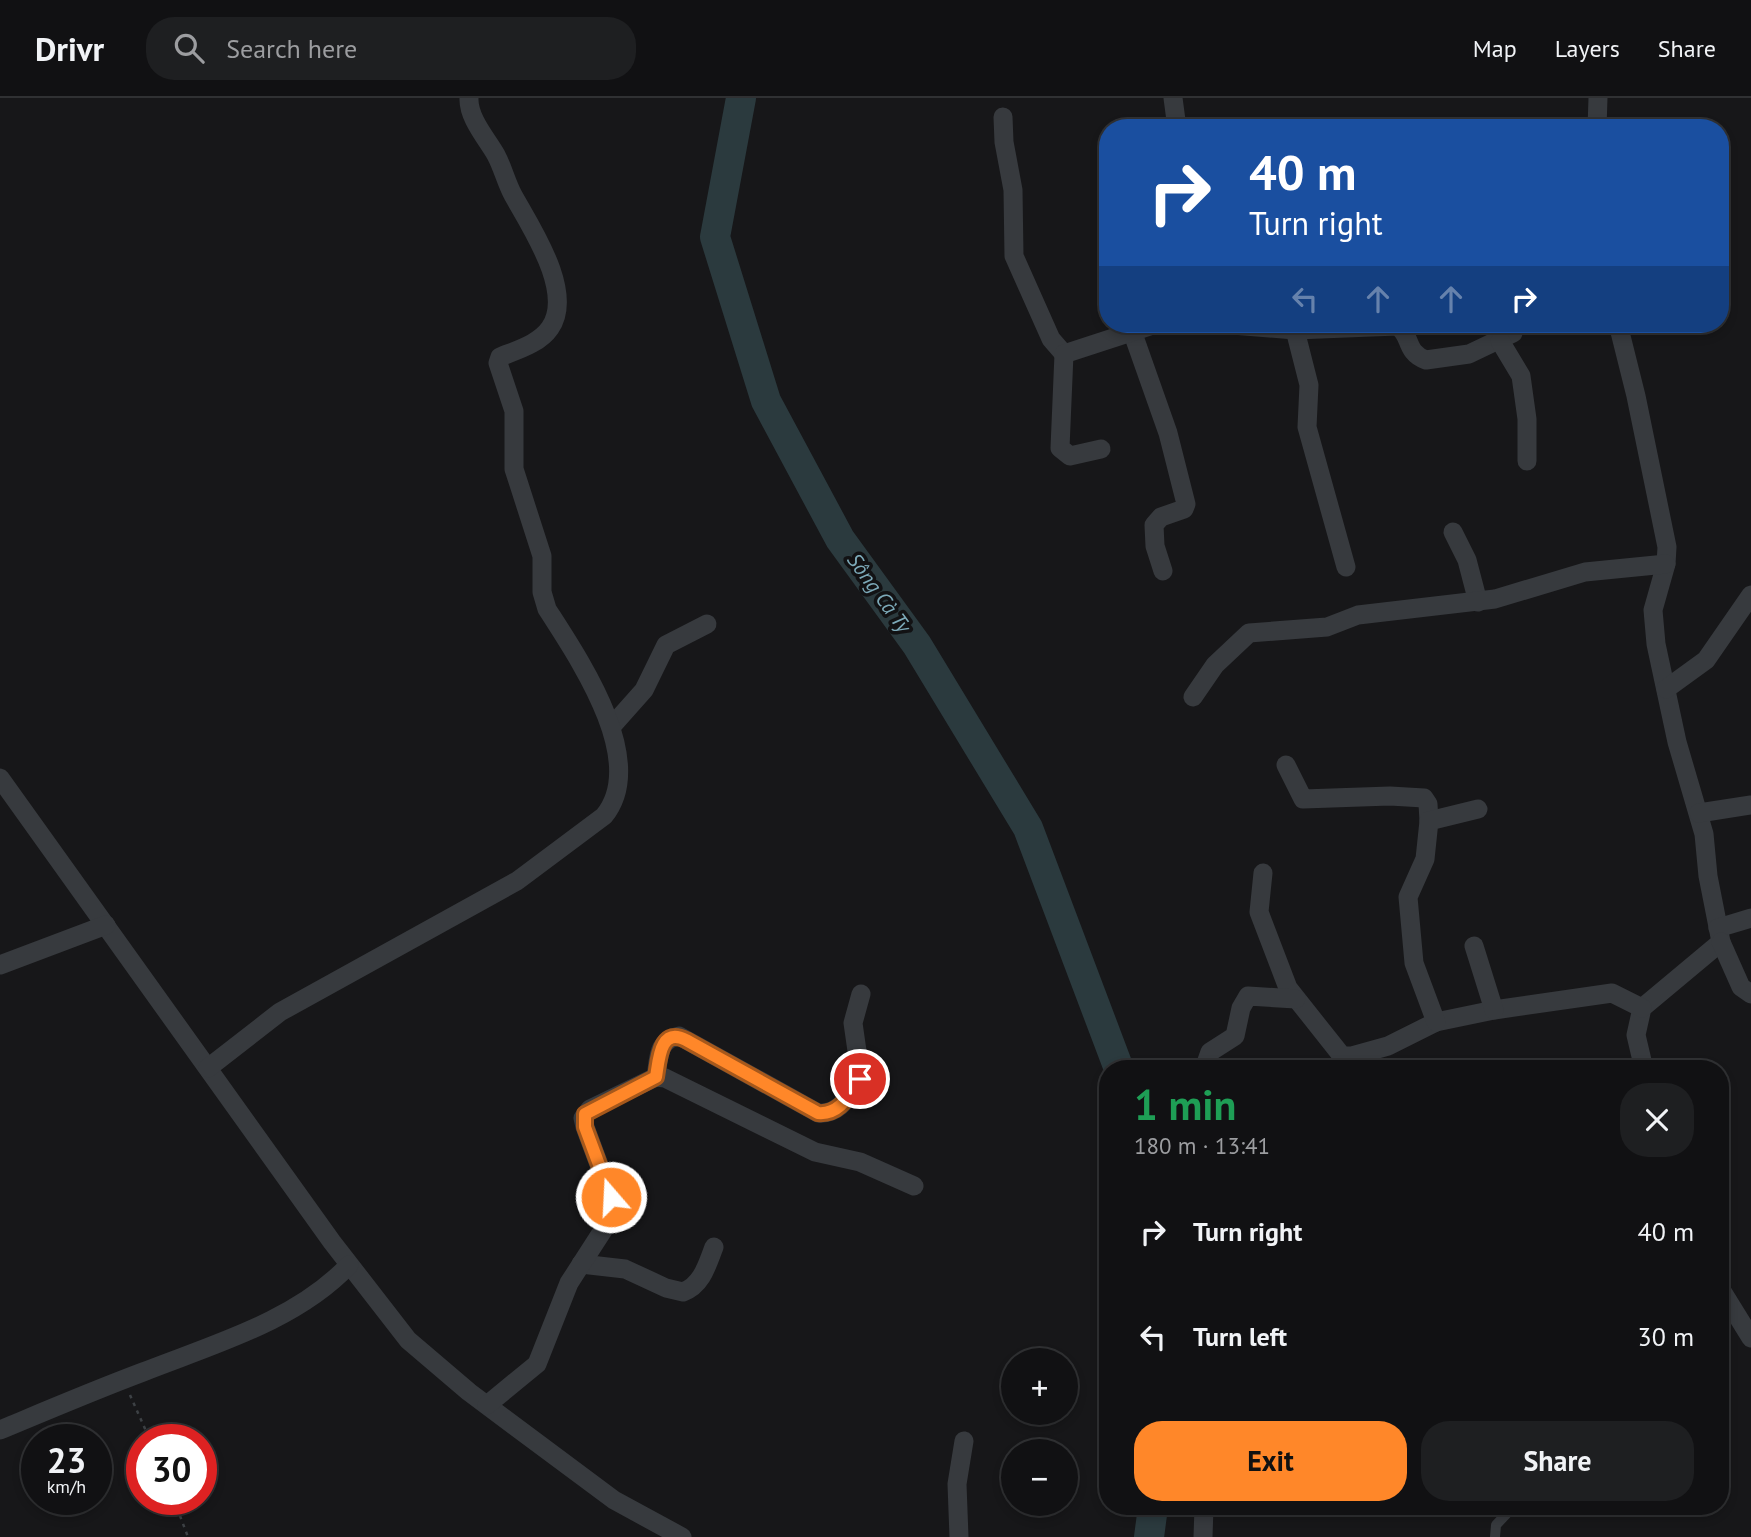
<!DOCTYPE html>
<meta charset="utf-8">
<style>
:root{--surface:#111113;--page:#1e1f21;--text:#f1f3f6;--muted:#9c9da0;--line:#303133;--accent:#ff8729}
body{margin:0;font-family:"PT Sans",sans-serif;background:var(--page);color:var(--text);height:100vh;display:flex;flex-direction:column;font-size:26px;white-space:nowrap}
*{box-sizing:border-box;margin:0}
p{font-size:23px;color:var(--muted)}
.icon{flex:none;width:38px;height:38px;fill:none;stroke:currentColor;stroke-width:2;stroke-linecap:round;stroke-linejoin:round}
.map{position:relative;flex:1;overflow:hidden}
.drawer{position:absolute;left:1099px;top:962px;width:630px;height:455px;display:flex;flex-direction:column;background:var(--surface);border-radius:28px;box-shadow:0 4px 10px #0003,0 0 0 2px var(--line)}
.drawer>*{flex:none}
.banner{position:absolute;left:1099px;top:21px;width:630px;height:214px;border-radius:28px;box-shadow:0 4px 10px #0003,0 0 0 2px var(--line);background:#1a4fa0;color:#fff;overflow:hidden}
.buttons{position:absolute;left:1001px;top:1250px;display:grid;gap:14px}
.buttons a{display:grid;place-items:center;width:77px;height:77px;border-radius:50%;background:var(--surface);box-shadow:0 4px 10px #0003,0 0 0 2px var(--line);font-size:35px}
.speed{position:absolute;left:21px;top:1326px;display:flex;gap:14px;font-size:35px;font-weight:700;text-align:center}
.speed>*{display:grid;place-content:center;width:91px;height:91px;border-radius:50%;background:var(--surface);box-shadow:0 4px 10px #0003,0 0 0 2px var(--line);line-height:1}
.speed small{font-size:18px;font-weight:400}
.speed .limit{border:10px solid #d22;background:#fff;color:#111}
.pin{position:absolute;display:grid;place-items:center;width:60px;height:60px;color:#fff;margin:-30px;border:4px solid #fff;border-radius:50%;box-shadow:0 2px 7px #0007}
.me{position:absolute;width:77px;margin:-38px;rotate:341deg;stroke-linejoin:round;filter:drop-shadow(0 0 5px #0008)}
.turn{display:flex;align-items:center;gap:24px;height:147px;padding:0 35px;font-size:32px}
.turn .icon{width:91px;height:91px;stroke-width:2.5}
.turn b{display:block;font-size:49px;line-height:60px}
.lanes{display:flex;align-items:center;height:66px;padding:0 35px;background:#0003;justify-content:center;gap:35px;direction:ltr}
.lanes .off{opacity:.35}
.round{display:grid;place-items:center;flex:none;width:74px;height:74px;border-radius:28px;background:var(--page)}
.head{display:flex;align-items:center;justify-content:space-between;height:119px;padding:0 35px}
h1{font-size:42px;font-weight:800;line-height:52px;color:#1e9e55}
.primary-button{display:flex;gap:14px;margin-top:auto;padding:14px 35px}
.primary-button a{flex:1;height:80px;border-radius:28px;background:var(--accent);color:#111;font-size:28px;font-weight:800;line-height:80px;text-align:center}
.primary-button a+a{background:var(--page);color:var(--text)}
ul{padding:0;list-style:none}
li{display:flex;align-items:center;gap:21px;height:105px;padding:0 35px}
li div{flex:1}
li b{display:block;font-size:26px}
li em{font-style:normal}
header{display:flex;align-items:center;gap:42px;box-sizing:border-box;height:98px;padding:0 35px;background:var(--surface);border-bottom:2px solid var(--line)}
header strong{font-size:33px}
nav{display:flex;gap:38px;margin-inline-start:auto;font-size:24px}
.search{width:490px;height:63px;background:var(--page);display:flex;align-items:center;gap:18px;box-sizing:border-box;padding:0 24px;border-radius:28px;color:var(--muted);font-size:26px}
.map>svg:first-child{display:block}
</style>
<header>
<strong>Drivr</strong>
<div class="search"><svg class="icon" aria-label="search" viewBox="0 0 24 24"><circle cx="10" cy="10" r="6"/><path d="M15 15l6 6"/></svg>Search here</div>
<nav><a>Map</a><a>Layers</a><a>Share</a></nav>
</header>
<div class="map">
<svg width="1751" height="1439" viewBox="0 0 1751 1439">
<rect width="100%" height="100%" fill="#171719"/>
<g fill="none" stroke-linecap="round" stroke-linejoin="round">
<g stroke="#2b3a3e" stroke-width="30">
<path d="M741 0 715 139 766 303 840 441 917 547 1028 730 1119 971"/>
<path d="M1149 1439 1153 1409"/>
</g>
<g stroke="#3d4145" stroke-width="2.5" stroke-dasharray="3.5 5" stroke-linecap="butt">
<path d="M1395 964 1397 971"/>
<path d="M130 1297 150 1342"/>
<path d="M174 1402 188 1439"/>
</g>
<path stroke="#373a3e" stroke-width="10" d="M1495 1439 1496 1427 1513 1409"/>
<g stroke="#373a3e" stroke-width="19">
<path d="M1173 0 1177 30"/>
<path d="M1003 19 1004 44 1013 92 1014 158 1051 241 1064 256"/>
<path d="M1597 30 1598 0"/>
<path d="M1220 226 1295 232 1397 228C1412 236 1404 254 1426 262L1469 256 1513 235 1515 226"/>
<path d="M1618 226 1636 298 1667 449 1666 466 1653 512 1656 546 1677 644 1704 736 1708 778 1721 844 1642 910 1636 937 1644 971"/>
<path d="M1295 232 1309 287 1307 329 1346 469"/>
<path d="M1132 233 1168 335 1186 406 1184 411 1161 419 1154 427 1155 448 1163 473"/>
<path d="M1500 243 1521 278 1527 321V363"/>
<path d="M1101 351 1070 358 1060 350 1064 256 1156 226"/>
<path d="M1453 434 1467 462 1478 504"/>
<path d="M1666 591 1706 562 1751 497"/>
<path d="M1193 599 1215 567 1249 535 1327 529 1358 517 1495 501 1585 474 1666 466"/>
<path d="M612 628 644 592 666 547 707 526"/>
<path d="M1286 667 1303 701 1390 698 1424 700 1428 706 1429 723"/>
<path d="M0 680 332 1144 408 1242 469 1294 614 1402 682 1439"/>
<path d="M1699 715 1751 707"/>
<path d="M1263 775 1259 814 1288 890 1342 958H1352L1388 948 1436 924 1494 912 1612 895 1642 910"/>
<path d="M1718 830 1751 820"/>
<path d="M1721 844 1741 889 1751 896"/>
<path d="M1474 848 1494 912"/>
<path d="M0 867 106 827"/>
<path d="M1436 924 1414 865 1408 799 1425 761 1429 723 1478 711"/>
<path d="M208 970 280 914 517 783 604 718C649 663 579 561 547 511L542 494V458L514 371V313L498 265 500 259C517 252 539 246 550 230 575 194 530 128 513 97 506 84 503 70 496 57 487 41 468 20 469 0"/>
<path d="M1204 971 1210 954 1235 938 1241 910 1248 898 1296 901"/>
<path d="M656 979C659 960 657 942 679 938L818 1015C840 1017 849 997 861 981L853 925 861 896"/>
<path d="M581 1166 625 1171 666 1190 683 1194C702 1187 707 1167 714 1149"/>
<path d="M1720 1190 1751 1240"/>
<path d="M487 1307 537 1266 569 1185 607 1126 611 1099 585 1029 583 1020 590 1011 656 979 665 980 815 1054 860 1064 914 1088"/>
<path d="M0 1332C48 1312 95 1292 143 1274 214 1246 296 1223 349 1167"/>
<path d="M959 1439 957 1386 964 1343"/>
<path d="M1203 1439 1204 1409"/>
</g>
</g>
<g fill="none" stroke-linecap="round" stroke-linejoin="round">
<defs>
<path id="route" d="M611 1099 585 1029V1016L656 979C659 961 660 929 686 942L818 1015C840 1017 849 997 860 981"/>
</defs>
<use href="#route" stroke="#a6581b" stroke-width="18"/>
<use href="#route" stroke="#ff8729" stroke-width="12"/>
</g>
<g text-anchor="middle" stroke-width="7" stroke-linejoin="round" paint-order="stroke">
<g font-size="21" font-style="italic" fill="#7ca9b8" stroke="#121214">
<text transform="translate(879 495) rotate(54)" y="7">Sông Cà Ty</text>
</g>
</g>
</svg>
<div class="buttons">
<a>+</a>
<a>−</a>
</div>
<div class="speed"><div>23<small>km/h</small></div><div class="limit">30</div></div>
<div class="pin" style="left:860px;top:981px;background:#d93025"><svg class="icon" aria-label="arrive" viewBox="0 0 24 24"><path d="M6 21V4h12l-3 4 3 4H6"/></svg></div>
<svg class="me" style="left:611px;top:1099px" viewBox="-20 -20 40 40"><circle r="17" fill="#ff8729" stroke="#fff" stroke-width="3"/><path d="M0-11L8 9 0 5-8 9z" fill="#fff"/></svg>
<div class="banner">
<div class="turn"><svg class="icon" aria-label="right" viewBox="0 0 24 24"><path d="M7 20v-9h11M14 6l5 5-5 5"/></svg><div><b>40 m</b>Turn right</div></div>
<div class="lanes"><svg class="icon off" aria-label="left" viewBox="0 0 24 24"><path d="M17 20v-9H6M10 6l-5 5 5 5"/></svg><svg class="icon off" aria-label="ahead" viewBox="0 0 24 24"><path d="M12 20V5M6 11l6-6 6 6"/></svg><svg class="icon off" aria-label="ahead" viewBox="0 0 24 24"><path d="M12 20V5M6 11l6-6 6 6"/></svg><svg class="icon" aria-label="right" viewBox="0 0 24 24"><path d="M7 20v-9h11M14 6l5 5-5 5"/></svg></div>
</div>
<section class="drawer">
<div class="head"><div><h1>1 min</h1><p>180 m · 13:41</p></div><a class="round"><svg class="icon" aria-label="close" viewBox="0 0 24 24"><path d="M6 6l12 12M18 6L6 18"/></svg></a></div>
<ul>
<li><svg class="icon" aria-label="right" viewBox="0 0 24 24"><path d="M7 20v-9h11M14 6l5 5-5 5"/></svg><div><b>Turn right</b></div><em>40 m</em></li>
<li><svg class="icon" aria-label="left" viewBox="0 0 24 24"><path d="M17 20v-9H6M10 6l-5 5 5 5"/></svg><div><b>Turn left</b></div><em>30 m</em></li>
</ul>
<div class="primary-button"><a>Exit</a><a>Share</a></div>
</section>
</div>
